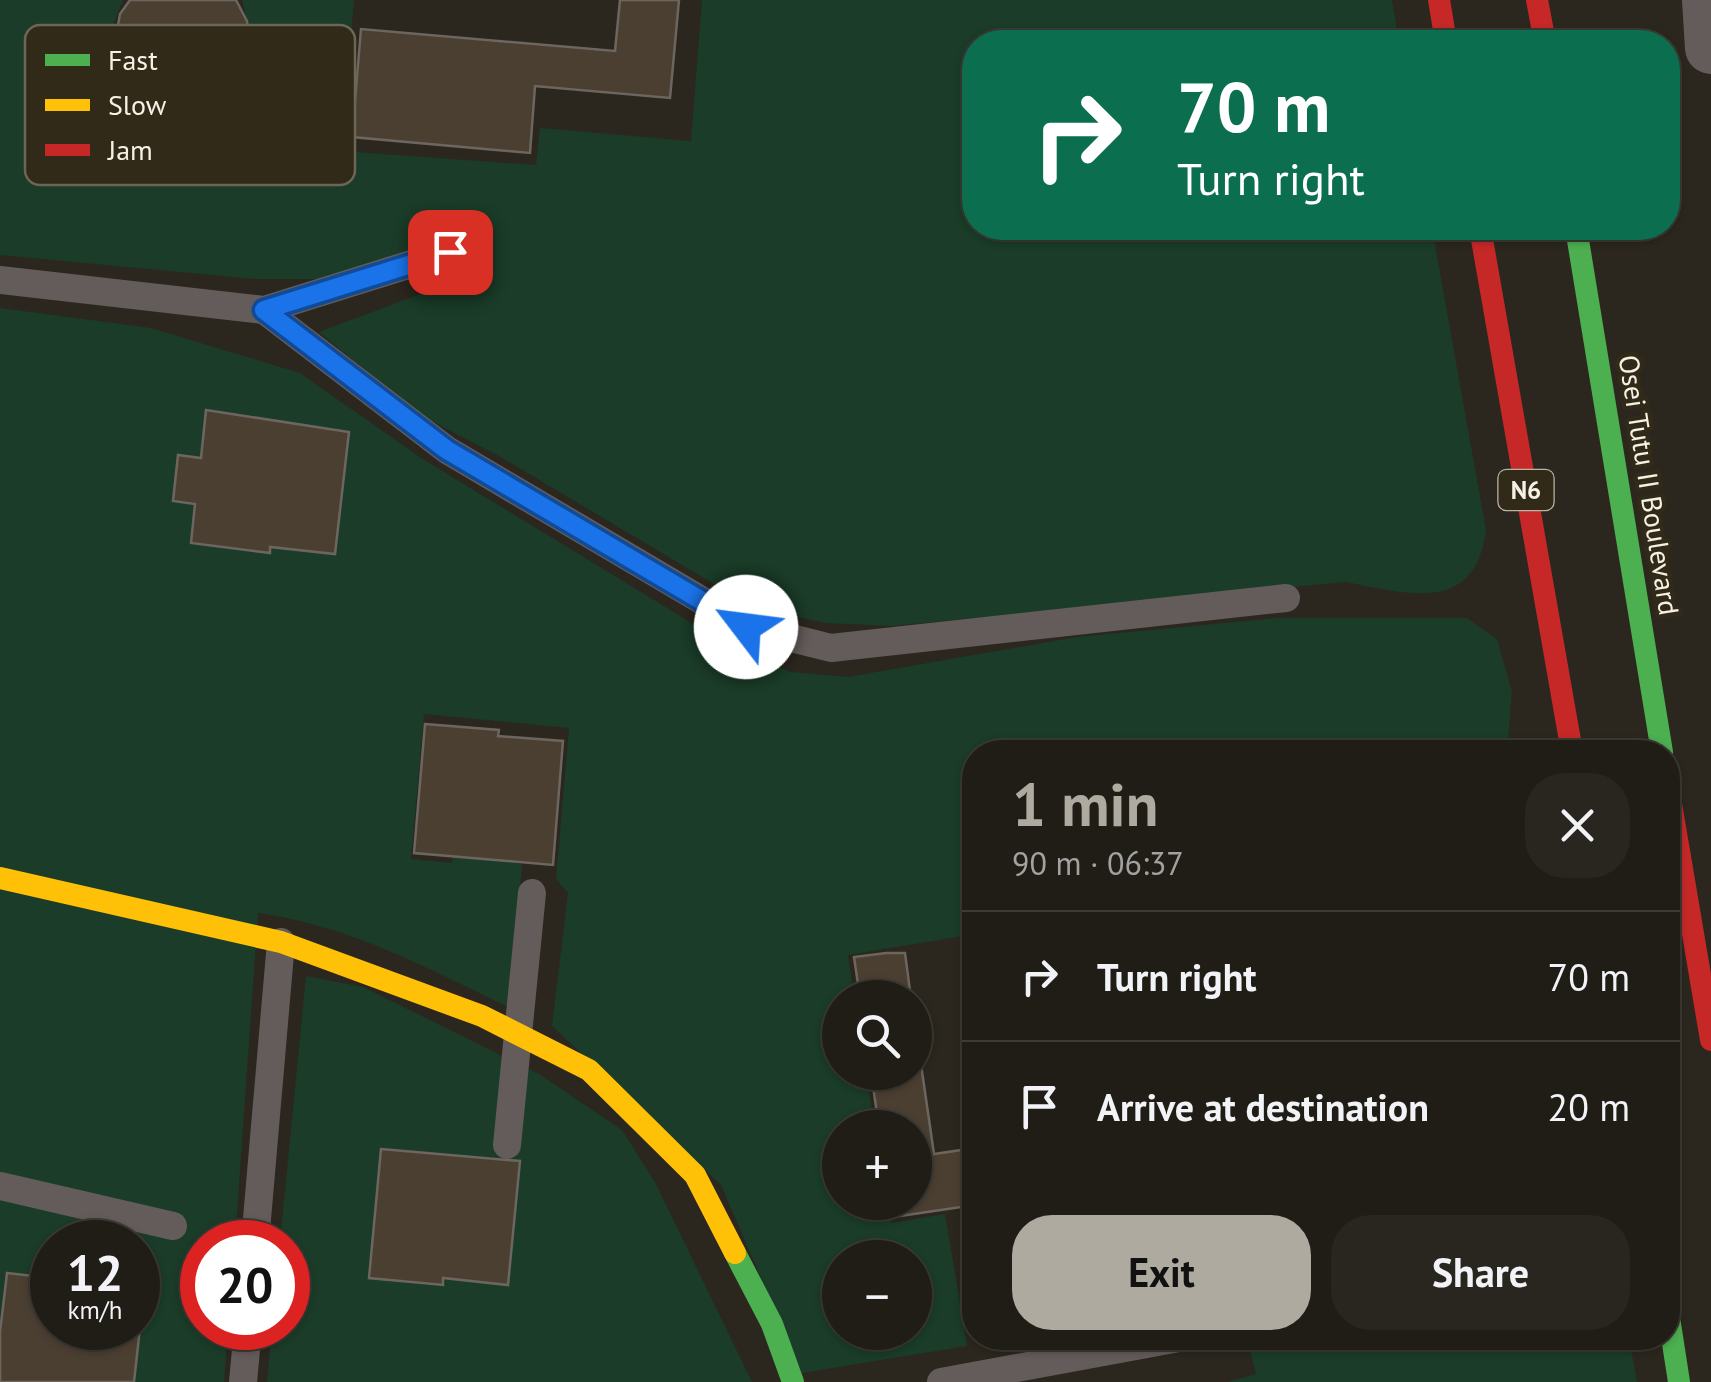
<!DOCTYPE html>
<meta charset="utf-8">
<style>
:root{--surface:#201d16;--page:#28261f;--text:#f1f3f6;--muted:#a2a2a1;--line:#3d3b35;--accent:#afaaa0}
body{margin:0;font-family:"PT Sans",sans-serif;background:var(--page);color:var(--text);height:100vh;display:flex;flex-direction:column;font-size:38px;white-space:nowrap}
*{box-sizing:border-box;margin:0}
p{font-size:32px;color:var(--muted)}
.icon{flex:none;width:55px;height:55px;fill:none;stroke:currentColor;stroke-width:2;stroke-linecap:round;stroke-linejoin:round}
.map{position:relative;flex:1;overflow:hidden}
.panel{position:absolute;left:962px;top:740px;width:718px;height:610px;display:flex;flex-direction:column;background:var(--surface);border-radius:40px;box-shadow:0 2px 8px #0004,0 0 0 2px var(--line)}
.panel>*{flex:none}
.hud{position:absolute;left:962px;top:30px;width:718px;height:210px;border-radius:40px;box-shadow:0 2px 8px #0004,0 0 0 2px var(--line);background:#0b6e4f;color:#fff;overflow:hidden}
.fabs{position:absolute;left:822px;top:980px;display:grid;gap:20px}
.fabs a{display:grid;place-items:center;width:110px;height:110px;border-radius:50%;background:var(--surface);box-shadow:0 2px 8px #0004,0 0 0 2px var(--line);font-size:50px}
.speed{position:absolute;left:30px;top:1220px;display:flex;gap:20px;font-size:50px;font-weight:700;text-align:center}
.speed>*{display:grid;place-content:center;width:130px;height:130px;border-radius:50%;background:var(--surface);box-shadow:0 2px 8px #0004,0 0 0 2px var(--line);line-height:1}
.speed small{font-size:25px;font-weight:400}
.speed .limit{border:15px solid #d22;background:#fff;color:#111}
.pin{position:absolute;display:grid;place-items:center;width:85px;height:85px;color:#fff;margin:-42px;border-radius:20px;box-shadow:0 5px 15px #0006}
.me{position:absolute;width:110px;margin:-55px;rotate:300deg;stroke-linejoin:round;filter:drop-shadow(0 0 8px #0008)}
.turn{display:flex;align-items:center;gap:35px;height:210px;padding:0 50px;font-size:45px}
.turn .icon{width:130px;height:130px;stroke-width:2.5}
.turn b{display:block;font-size:70px;line-height:85px}
.round{display:grid;place-items:center;flex:none;width:105px;height:105px;border-radius:40px;background:var(--page)}
.overview{display:flex;align-items:center;justify-content:space-between;height:170px;padding:0 50px}
h1{font-size:60px;font-weight:600;line-height:75px;color:var(--accent)}
.primary-button{display:flex;gap:20px;margin-top:auto;padding:20px 50px}
.primary-button a{flex:1;height:115px;border-radius:40px;background:var(--accent);color:#111;font-size:40px;font-weight:600;line-height:115px;text-align:center}
.primary-button a+a{background:var(--page);color:var(--text)}
ul{padding:0;list-style:none}
li{display:flex;align-items:center;gap:30px;height:130px;padding:0 50px;border-top:2px solid var(--line)}
li div{flex:1}
li b{display:block;font-size:38px}
li em{font-style:normal}
.map>svg:first-child{display:block}
</style>
<div class="map">
<svg width="1711" height="1382" viewBox="0 0 1711 1382">
<rect width="100%" height="100%" fill="#2b271e"/>
<g fill="#1a3c28" fill-rule="evenodd">
<path d="M0 0H123L109 35 113 61 69 94 106 144 235 152 276 109 244 72 253 44 242 0H354L341 151 536 165 540 128 691 141 702 0H1392L1399 42H975V228H1432L1486 530C1475 616 1407 593 1345 582L892 626 826 623 770 611 714 584 499 456 418 414 319 332 450 283 489 242 490 228 330 279H255L0 255Z"/>
<path d="M0 308 151 328 300 373 421 458 728 645 791 672 848 677 1077 637 1278 618H1467L1497 639 1512 692 1507 752H975V934L848 955 854 997 840 998V1072L866 1073 875 1127 840 1128V1202L887 1203 891 1223 945 1214 967 1346 802 1373 721 1185 552 1026 568 893 556 879 569 728 424 714 411 859 452 863 454 847 515 852V863L522 864 510 1008C430 969 348 925 258 913L235 1242H202V1328H228L224 1382H0ZM52 1242H138V1328H52ZM840 1258H915V1332H840Z"/>
<path d="M306 976 363 987 539 1074 622 1130 655 1182 752 1382H267L272 1328H288V1242H280Z"/>
<path d="M1247 1338H1629L1637 1382H1227L1256 1374Z"/>
</g>
<g fill="#4b3f32" stroke="#6c665f" stroke-width="2.5">
<path d="M130 0H236L247 21 249 44 243 76 268 104 236 138 110 128 81 92 119 65 116 36 120 14Z"/>
<path d="M620 0H679L670 98 535 86 530 153 352 137 361 29 615 51Z"/>
<path d="M206 410 349 432 335 554 270 547V553L191 543 195 504 173 501 178 455 201 458Z"/>
<path d="M425 724 499 730 498 736 563 741 553 865 414 853Z"/>
<path d="M886 953H905L911 998H860L854 957Z"/>
<path d="M915 1023 934 1154 975 1148V1205L893 1217 890 1202H915V1128H879L871 1072H915Z"/>
<path d="M381 1149 520 1161 508 1285 443 1278V1285L369 1278Z"/>
<path d="M7 1273 52 1278V1328H140L134 1382H0V1332Z"/>
</g>
<g fill="none" stroke-linecap="round" stroke-linejoin="round">
<g stroke="#645c5b" stroke-width="28">
<path d="M0 280 264 310 450 252"/>
<path d="M264 310 447 450 747 627 831 648 1286 598"/>
<path d="M507 1145 532 893"/>
<path d="M0 1186 173 1226"/>
<path d="M255 1242 281 942"/>
<path d="M243 1382 248 1328"/>
<path d="M941 1382 1179 1338"/>
</g>
<path stroke="#645c5b" stroke-width="52" d="M1708 0 1711 48"/>
<g stroke="#4caf50" stroke-width="22">
<path d="M1576 228 1662 752"/>
<path d="M735 1253 772 1324 793 1382"/>
<path d="M1668 1311 1679 1382"/>
</g>
<path stroke="#ffc107" stroke-width="22" d="M0 878 281 942 482 1016 589 1070 695 1175 735 1253"/>
<g stroke="#c62828" stroke-width="22">
<path d="M1439 0 1446 42"/>
<path d="M1537 0 1545 42"/>
<path d="M1480 228 1572 752"/>
<path d="M1668 786 1711 1040"/>
</g>
</g>
<g fill="none" stroke-linecap="round" stroke-linejoin="round">
<defs>
<path id="route" d="M450 252 264 310 447 450 746 627"/>
</defs>
<use href="#route" stroke="#114b97" stroke-width="25"/>
<use href="#route" stroke="#1a73e8" stroke-width="18"/>
</g>
<g text-anchor="middle" stroke-width="9" stroke-linejoin="round" paint-order="stroke">
<rect fill="#312a18" stroke="#bbb5a8" stroke-width="2.5" x="1498.5" y="470" width="55" height="40" rx="8"/>
<g font-size="25" font-weight="bold" fill="#f6f1e6">
<text x="1526" y="499">N6</text>
</g>
<g font-size="28" fill="#f6f1e6" stroke="#312a18">
<text transform="translate(1649 485) rotate(81)" y="10">Osei Tutu II Boulevard</text>
</g>
</g>
<rect x="25" y="25" width="330" height="160" rx="15" fill="#312a18" stroke="#6c6656" stroke-width="2.5"/>
<rect x="45" y="54" width="45" height="12" fill="#4caf50"/>
<rect x="45" y="99" width="45" height="12" fill="#ffc107"/>
<rect x="45" y="144" width="45" height="12" fill="#c62828"/>
<g font-size="28" fill="#f6f1e6">
<text x="108" y="70">Fast</text>
<text x="108" y="115">Slow</text>
<text x="108" y="160">Jam</text>
</g>
</svg>
<div class="fabs">
<a><svg class="icon" aria-label="search" viewBox="0 0 24 24"><circle cx="10" cy="10" r="6"/><path d="M15 15l6 6"/></svg></a>
<a>+</a>
<a>−</a>
</div>
<div class="speed"><div>12<small>km/h</small></div><div class="limit">20</div></div>
<div class="pin" style="left:450px;top:252px;background:#d93025"><svg class="icon" aria-label="arrive" viewBox="0 0 24 24"><path d="M6 21V4h12l-3 4 3 4H6"/></svg></div>
<svg class="me" style="left:746px;top:627px" viewBox="-20 -20 40 40"><circle r="19" fill="#fff"/><path d="M0-13L10 11 0 6-10 11z" fill="#1a73e8"/></svg>
<div class="hud">
<div class="turn"><svg class="icon" aria-label="right" viewBox="0 0 24 24"><path d="M7 20v-9h11M14 6l5 5-5 5"/></svg><div><b>70 m</b>Turn right</div></div>
</div>
<section class="panel">
<div class="overview"><div><h1>1 min</h1><p>90 m · 06:37</p></div><a class="round"><svg class="icon" aria-label="close" viewBox="0 0 24 24"><path d="M6 6l12 12M18 6L6 18"/></svg></a></div>
<ul>
<li><svg class="icon" aria-label="right" viewBox="0 0 24 24"><path d="M7 20v-9h11M14 6l5 5-5 5"/></svg><div><b>Turn right</b></div><em>70 m</em></li>
<li><svg class="icon" aria-label="arrive" viewBox="0 0 24 24"><path d="M6 21V4h12l-3 4 3 4H6"/></svg><div><b>Arrive at destination</b></div><em>20 m</em></li>
</ul>
<div class="primary-button"><a>Exit</a><a>Share</a></div>
</section>
</div>
